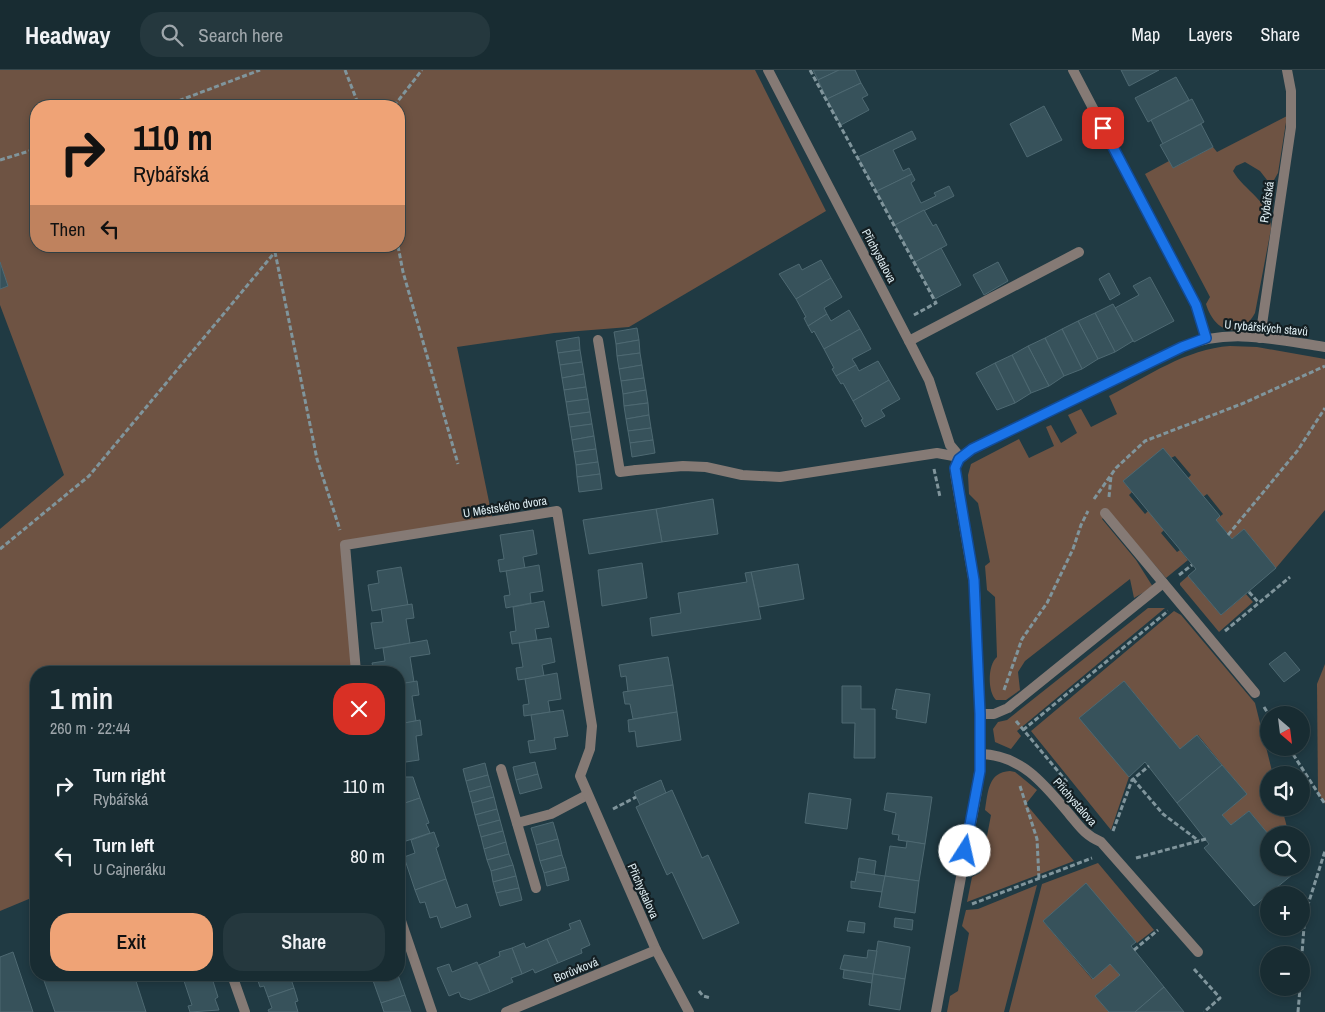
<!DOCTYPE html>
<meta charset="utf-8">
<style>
:root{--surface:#182c32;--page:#25383e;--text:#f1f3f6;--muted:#9fa7ac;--line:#36484d;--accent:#efa376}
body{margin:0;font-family:"Archivo Narrow",sans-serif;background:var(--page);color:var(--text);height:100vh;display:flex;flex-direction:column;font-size:19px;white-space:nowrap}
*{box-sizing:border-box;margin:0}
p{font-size:16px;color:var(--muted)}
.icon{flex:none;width:28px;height:28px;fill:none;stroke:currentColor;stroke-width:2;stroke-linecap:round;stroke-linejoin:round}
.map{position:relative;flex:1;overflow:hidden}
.drawer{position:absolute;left:30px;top:596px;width:375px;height:315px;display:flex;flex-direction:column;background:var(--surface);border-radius:20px;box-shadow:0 2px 8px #0003,0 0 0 1px var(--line)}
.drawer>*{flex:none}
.top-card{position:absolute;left:30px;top:30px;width:375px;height:152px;border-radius:20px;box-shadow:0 2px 8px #0003,0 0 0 1px var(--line);background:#efa376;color:#111;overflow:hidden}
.needle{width:32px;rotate:152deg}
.buttons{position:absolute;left:1260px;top:636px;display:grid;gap:10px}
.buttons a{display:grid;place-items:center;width:50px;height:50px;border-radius:50%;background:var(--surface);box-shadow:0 2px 8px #0003,0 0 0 1px var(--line);font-size:25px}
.pin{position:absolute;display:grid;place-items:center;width:42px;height:42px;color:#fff;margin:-21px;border-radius:10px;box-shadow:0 2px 8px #0006}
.me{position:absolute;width:55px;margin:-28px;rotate:10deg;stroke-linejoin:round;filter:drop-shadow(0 0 4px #0008)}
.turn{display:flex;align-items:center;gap:18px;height:105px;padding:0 20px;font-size:22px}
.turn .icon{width:65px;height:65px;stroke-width:2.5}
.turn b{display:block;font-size:35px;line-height:42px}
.then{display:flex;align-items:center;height:48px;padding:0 20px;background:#0003;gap:10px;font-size:19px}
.round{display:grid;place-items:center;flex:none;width:52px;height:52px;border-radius:20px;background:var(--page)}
.summary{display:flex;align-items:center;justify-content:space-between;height:85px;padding:0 20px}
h1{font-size:30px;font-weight:600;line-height:38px}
.button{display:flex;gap:10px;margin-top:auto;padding:10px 20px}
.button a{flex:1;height:58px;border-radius:20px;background:var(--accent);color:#111;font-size:20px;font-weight:600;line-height:58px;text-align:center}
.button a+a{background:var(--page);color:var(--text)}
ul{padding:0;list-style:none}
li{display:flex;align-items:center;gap:15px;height:70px;padding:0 20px}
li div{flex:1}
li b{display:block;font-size:19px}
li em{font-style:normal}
header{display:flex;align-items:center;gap:30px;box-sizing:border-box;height:70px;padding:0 25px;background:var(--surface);border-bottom:1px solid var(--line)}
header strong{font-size:24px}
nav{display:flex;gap:28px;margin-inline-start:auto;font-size:18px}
.search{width:350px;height:45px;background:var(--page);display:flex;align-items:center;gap:12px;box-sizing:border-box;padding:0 18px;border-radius:20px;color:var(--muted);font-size:19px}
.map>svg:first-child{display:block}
</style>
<header>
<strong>Headway</strong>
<div class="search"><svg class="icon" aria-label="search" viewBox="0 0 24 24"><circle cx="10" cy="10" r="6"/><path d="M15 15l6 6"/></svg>Search here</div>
<nav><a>Map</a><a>Layers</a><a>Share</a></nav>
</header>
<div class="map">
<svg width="1325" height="942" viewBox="0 0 1325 942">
<rect width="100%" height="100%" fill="#203a43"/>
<g fill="#6e5343" fill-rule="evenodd">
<path d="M0 0H755L826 141 629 257 554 263 457 277 493 451 346 475 356 602H36V826L0 841V459L64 405 0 235ZM36 36H399V176H36Z"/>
<path d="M1287 46 1278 103 1274 110H1267L1260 101 1245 92 1236 96 1233 101C1244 121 1272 132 1271 159L1255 243C1239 272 1214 261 1206 234L1210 227 1145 104 1169 91 1173 98 1213 77 1217 82Z"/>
<path d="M1230 276 1257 277 1325 289V440L1276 498 1244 459 1232 469 1216 450 1223 444 1207 424 1203 427 1188 408 1191 405 1175 386 1123 411 1132 422 1129 425 1145 444 1148 441 1164 460 1161 463 1177 482 1180 480 1188 490 1166 508 1140 478 1103 448 1102 449 1136 490 1153 517 1134 528 1130 509 1025 591 1018 602 1020 620 1006 630H996C987 621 988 594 997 587L995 527 987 520 985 496 990 492 978 433 969 424 968 405 971 394 1019 369 1029 388 1054 376 1046 357 1051 355 1061 373 1077 363 1068 345 1081 339 1091 357 1117 344 1109 326C1148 306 1186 279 1230 276Z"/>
<path d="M1188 506 1221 545 1246 524 1253 532 1219 562 1180 515V513Z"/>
<path d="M1148 538H1165L1017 661 1021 666 1011 679 995 672 993 659 998 652 1007 650Z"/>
<path d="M1174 541 1181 545 1255 633 1273 705H1269V738H1282L1289 765H1269L1249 741 1231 755 1222 745 1246 724 1198 665 1180 679 1124 611 1080 648 1129 707 1111 760 1031 661Z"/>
<path d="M1325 594V734L1318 723 1317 614Z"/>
<path d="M1010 701 1015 702 1037 720 1026 734 1074 791 967 832 972 807 980 803 991 745 985 740C988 722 988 702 1010 701Z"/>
<path d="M1098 793 1154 860 1137 873 1086 814 1043 851 1092 909 1110 894 1120 905 1095 926 1109 942H1009L1042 814Z"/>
<path d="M1037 815 1004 942H947L950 926 958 921 969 863 962 856 966 840 978 839Z"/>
</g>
<g fill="#37525b" stroke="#4e6972">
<path d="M813 0H839L818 10Z"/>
<path d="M839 0H855L861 13 827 29 818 10Z"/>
<path d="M1121 0H1159L1129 16Z"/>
<path d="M1176 7 1189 30 1148 52 1135 28Z"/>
<path d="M861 13 868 25 862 28 869 40 841 55 827 29Z"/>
<path d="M1192 29 1204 52 1163 74 1151 50Z"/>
<path d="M1044 36 1062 70 1027 87 1010 54Z"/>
<path d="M1201 54 1213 77 1173 98 1160 75Z"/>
<path d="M912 61 916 69 893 80 903 101 909 98 912 104 877 121 858 87Z"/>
<path d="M912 104 915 110 911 113 921 133 936 126 934 123 949 116 954 126 895 155 877 121Z"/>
<path d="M924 140 933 156 936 154 947 175 915 192 895 155Z"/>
<path d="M941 178 961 215 935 229 915 192Z"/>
<path d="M821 190 831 208 796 229 779 204 799 194 802 200Z"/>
<path d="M0 192 8 216 0 219Z"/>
<path d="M998 192 1008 211 984 225 973 205Z"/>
<path d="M1109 203 1120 224 1110 230 1099 209Z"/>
<path d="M1150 207 1174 251 1134 272 1115 238 1139 225 1133 216Z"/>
<path d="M831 208 842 227 824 238 827 244 808 256 804 248 806 247 796 229Z"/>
<path d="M1113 234 1133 271 1115 282 1095 243Z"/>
<path d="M849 240 860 259 824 279 814 261 812 263 808 256 827 244 831 251Z"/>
<path d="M1095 243 1115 282 1098 289 1078 251Z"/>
<path d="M1078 251 1098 289 1082 299 1062 259Z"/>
<path d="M637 258 639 270 616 274 614 262Z"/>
<path d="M860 259 871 279 852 289 856 295 836 306 832 299 834 298 824 279Z"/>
<path d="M1062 259 1082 299 1064 306 1045 268Z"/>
<path d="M579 267 580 280 558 283 556 271Z"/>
<path d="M1045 268 1064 306 1049 316 1028 276Z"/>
<path d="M639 270 640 283 617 286 616 274Z"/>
<path d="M1028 276 1049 316 1031 323 1012 285Z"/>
<path d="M580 280 582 292 560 295 558 283Z"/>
<path d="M640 283 642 295 619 299 617 286Z"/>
<path d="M1012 285 1031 323 1015 333 995 293Z"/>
<path d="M878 291 889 310 853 331 843 313 841 314 836 306 856 295 859 301Z"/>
<path d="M582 292 584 304 562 308 560 295Z"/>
<path d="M995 293 1015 333 997 340 976 303Z"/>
<path d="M642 295 644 308 621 311 619 299Z"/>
<path d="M584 304 586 317 564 320 562 308Z"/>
<path d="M644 308 646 320 623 324 621 311Z"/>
<path d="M889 310 900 329 881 340 885 346 865 357 861 350 863 349 853 331Z"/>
<path d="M586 317 588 329 566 332 564 320Z"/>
<path d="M646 320 648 333 624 336 623 324Z"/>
<path d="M588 329 590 342 568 345 566 332Z"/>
<path d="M648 333 649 345 626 349 624 336Z"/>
<path d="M590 342 592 354 570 357 568 345Z"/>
<path d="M649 345 651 358 628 361 626 349Z"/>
<path d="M592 354 594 366 572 370 570 357Z"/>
<path d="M651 358 653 370 630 373 628 361Z"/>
<path d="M594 366 596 379 574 382 572 370Z"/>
<path d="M653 370 655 383 632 387 630 373Z"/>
<path d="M1163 378 1220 446 1216 450 1232 469 1244 459 1276 498 1221 545 1188 506 1196 499 1123 411Z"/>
<path d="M596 379 598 392 576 395 574 382Z"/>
<path d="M598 392 600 404 577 407 576 395Z"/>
<path d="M600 404 602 419 579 422 577 407Z"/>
<path d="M713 429 718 464 662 472 656 439Z"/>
<path d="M656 439 662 472 589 484 583 450Z"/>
<path d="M533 460 537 484 523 487 525 498 500 502 498 490 504 489 500 465Z"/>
<path d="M642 493 647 528 602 536 598 500Z"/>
<path d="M798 494 804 529 759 537 751 502Z"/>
<path d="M539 495 543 521 530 523 531 533 506 538 504 526 510 525 506 501Z"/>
<path d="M401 497 408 535 372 541 368 515 379 513 377 501Z"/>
<path d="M751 502 761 549 652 566 650 548 681 543 678 523 747 512 745 503Z"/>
<path d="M544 531 549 557 535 559 537 570 512 574 510 562 516 561 513 537Z"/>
<path d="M412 534 414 548 406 549 410 573 375 579 371 553 383 552 381 539Z"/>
<path d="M551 568 555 592 542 595 544 606 518 610 516 598 523 597 519 573Z"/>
<path d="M427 570 430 584 410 587 414 612 399 614V602H374L372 593 385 591 383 578Z"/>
<path d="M1285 582 1300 600 1284 612 1269 594Z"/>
<path d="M668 587 673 615 628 622 626 606 621 607 619 595Z"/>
<path d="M557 603 561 629 548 631 550 642 524 646 523 635 529 634 525 609Z"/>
<path d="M417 611 419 625 412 626 416 651 399 654V614Z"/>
<path d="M1124 611 1180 679 1197 665 1222 695 1177 733 1145 692 1129 707 1079 648Z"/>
<path d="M673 615 677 642 633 649 630 634H625L623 622Z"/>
<path d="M842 616H861V639H875V688H854L855 653H842Z"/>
<path d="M896 619 930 624 926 653 896 648 897 640 892 639Z"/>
<path d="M563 640 568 666 554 668 556 679 530 683 528 671 535 670 531 645Z"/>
<path d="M677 642 681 670 637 677 635 661 629 662 628 650Z"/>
<path d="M420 650 422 665 416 666 419 690 399 693V654Z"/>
<path d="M535 692 538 704 516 710 513 697Z"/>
<path d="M485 693 488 705 466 711 463 699Z"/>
<path d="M1222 695 1247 724 1222 745 1231 755 1249 741 1269 765V798H1296L1298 800 1254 836 1204 778 1209 774 1177 733Z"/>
<path d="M538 704 542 718 520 724 516 710Z"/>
<path d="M488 705 491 716 469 722 466 711Z"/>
<path d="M399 707H413L420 728 399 735Z"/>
<path d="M661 710 666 723 640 735 634 722Z"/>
<path d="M491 716 494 727 472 733 469 722Z"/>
<path d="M672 720 702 788 708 785 739 853 703 869 672 802 667 805 636 737Z"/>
<path d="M809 723 851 729 847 759 805 753Z"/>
<path d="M887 723 932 727 925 774 898 770 899 765 892 764 896 743 884 740Z"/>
<path d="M494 727 497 739 475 745 472 733Z"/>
<path d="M420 728 429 753 426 754 430 763 403 772 399 763V735Z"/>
<path d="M497 739 500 750 478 756 475 745Z"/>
<path d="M500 750 503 761 481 767 478 756Z"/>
<path d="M553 752 558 769 536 775 531 758Z"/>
<path d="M503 761 506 772 484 779 481 767Z"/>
<path d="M434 762 439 776 436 778 446 809 415 820 404 787 415 783 411 770Z"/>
<path d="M558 769 562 785 540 791 536 775Z"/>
<path d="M907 771 925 774 919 811 885 806 890 776 906 778Z"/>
<path d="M506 772 509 784 487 790 484 779Z"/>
<path d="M509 784 513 795 491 801 487 790Z"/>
<path d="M562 785 566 797 544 803 540 791Z"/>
<path d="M859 788 876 791 874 805 857 802Z"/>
<path d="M513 795 516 806 493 812 491 801Z"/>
<path d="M566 797 569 810 547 816 544 803Z"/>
<path d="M857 802 885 806 882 822 851 818V811L855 812Z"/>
<path d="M516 806 519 818 496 823 493 812Z"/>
<path d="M885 806 919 811 915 843 879 837Z"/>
<path d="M446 809 456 838 467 834 471 847 441 858 437 846 430 848 425 832 420 833 415 820Z"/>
<path d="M1086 813 1136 872 1131 876 1164 917 1135 942H1109L1095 926 1120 905 1110 894 1093 909 1043 851Z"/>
<path d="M519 818 522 830 500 836 496 823Z"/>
<path d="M895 848 913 850 912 860 894 857Z"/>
<path d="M580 850 590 875 581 879 582 883 558 893 547 869 571 859 569 854Z"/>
<path d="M849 851 865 853 864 863 847 861Z"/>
<path d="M547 869 558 893 535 903 533 899 522 904 512 878 524 873 526 878Z"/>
<path d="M878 871 910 877 905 909 873 904Z"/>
<path d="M512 878 522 904 511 908 513 912 490 922 479 895 500 886 499 882Z"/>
<path d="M868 880 877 881 873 904 840 899 844 885 867 888Z"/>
<path d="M13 882 33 942H0V887Z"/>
<path d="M477 892 490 922 470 930 461 927 459 922 449 926 437 898 449 894 452 902Z"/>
<path d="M844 900 873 904 872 913 843 908Z"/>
<path d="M873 904 905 909 900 940 869 935Z"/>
<path d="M42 905H134L146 942H55Z"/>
<path d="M182 905H211L218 927 215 929 219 940 190 942 188 936 192 935Z"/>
<path d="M256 905 290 906 294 918 268 927 264 916 260 917Z"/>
<path d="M371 905H398L405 925 381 933Z"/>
<path d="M1164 917 1184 942H1135Z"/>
<path d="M294 918 298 931 295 932 298 942H269L268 940 272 938 268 927Z"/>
<path d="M405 925 411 942H384L381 933Z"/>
</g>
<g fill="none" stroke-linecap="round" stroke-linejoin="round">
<g stroke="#80959c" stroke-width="3" stroke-dasharray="5 2.5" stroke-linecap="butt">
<path d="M345 0 359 36"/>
<path d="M810 0 936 233 912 246"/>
<path d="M165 36 260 0"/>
<path d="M394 36 422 0"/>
<path d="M0 90 36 79"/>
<path d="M398 176 403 202 458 394"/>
<path d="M275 182 317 389 340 460"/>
<path d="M934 399 940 427"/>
<path d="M1109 427 1111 406"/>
<path d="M1094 429 1116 398 1145 371 1244 333 1325 296"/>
<path d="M1228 465 1298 380 1325 338"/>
<path d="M0 479 89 406 280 176"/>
<path d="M1179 505 1192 495"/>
<path d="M1249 522 1259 533"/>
<path d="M1225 561 1290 507"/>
<path d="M1004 620 1022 569 1047 533 1073 479 1081 455 1088 441"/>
<path d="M1264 637 1269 645"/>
<path d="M1016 651 1067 712"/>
<path d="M1023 660 1168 541"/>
<path d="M1289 678 1325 734"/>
<path d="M1133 709 1163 744 1199 771"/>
<path d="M1020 716 1037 769 1039 809"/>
<path d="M613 739 636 727"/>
<path d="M1113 761 1132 710 1149 696"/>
<path d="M1136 788 1206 769"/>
<path d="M972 834 1092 788"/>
<path d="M1134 880 1158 860"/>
<path d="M1301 896 1305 844 1325 781"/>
<path d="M1194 899 1220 928 1204 942"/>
<path d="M699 921 703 926 711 928"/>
<path d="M1298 942 1300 918"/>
</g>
<g stroke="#857a75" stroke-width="10">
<path d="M598 270 620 402 636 400"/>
<path d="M909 271 1079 182"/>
<path d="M501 699 536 818"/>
<path d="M517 753 551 744 587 725"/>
</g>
<g stroke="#857a75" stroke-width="10">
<path d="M768 0 909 271 929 310 950 375 960 387"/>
<path d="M1073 0 1196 235 1206 268"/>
<path d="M1260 268 1291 57V21L1287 0"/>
<path d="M636 400 683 396 706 397 742 405 780 407 937 383 959 387"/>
<path d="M1105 443 1255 623"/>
<path d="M356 602 345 475 557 441 592 656 590 679 580 706 656 880 689 942"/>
<path d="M980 644H994L1008 638 1163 513"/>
<path d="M981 684C1022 685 1045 715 1070 745 1080 757 1086 766 1101 772L1198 882"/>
<path d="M399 845 432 942"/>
<path d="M232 905 245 942"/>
<path d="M506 942 656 880"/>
<path d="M936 942 977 721 981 684 975 520 955 403 957 391 972 379 1182 277C1228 257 1277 270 1325 277"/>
</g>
</g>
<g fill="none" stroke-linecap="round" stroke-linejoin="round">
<defs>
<path id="route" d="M965 781 980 701V644L974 510 955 398 959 389 972 379 1182 277 1206 268 1196 235 1103 58"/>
</defs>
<use href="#route" stroke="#114b97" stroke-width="12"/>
<use href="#route" stroke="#1a73e8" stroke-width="9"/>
</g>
<g text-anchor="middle" stroke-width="4.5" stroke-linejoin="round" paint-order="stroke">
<g font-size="12" fill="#deedf2" stroke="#141f23">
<text transform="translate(1267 132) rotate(-82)" y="4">Rybářská</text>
<text transform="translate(879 186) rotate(62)" y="4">Přichystalova</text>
<text transform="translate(1266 258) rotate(5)" y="4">U rybářských stavů</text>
<text transform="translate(505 437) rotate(-9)" y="4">U Městského dvora</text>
<text transform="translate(1075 732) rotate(49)" y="4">Přichystalova</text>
<text transform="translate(643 821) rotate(66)" y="4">Přichystalova</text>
<text transform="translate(576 900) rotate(-22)" y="4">Borůvková</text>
</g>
</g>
</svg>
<div class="buttons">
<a><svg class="needle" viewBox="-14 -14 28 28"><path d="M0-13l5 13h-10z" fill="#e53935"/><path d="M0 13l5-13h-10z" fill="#9fa7ac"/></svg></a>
<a><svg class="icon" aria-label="sound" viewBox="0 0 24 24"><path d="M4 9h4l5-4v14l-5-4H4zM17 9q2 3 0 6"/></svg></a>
<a><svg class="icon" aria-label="search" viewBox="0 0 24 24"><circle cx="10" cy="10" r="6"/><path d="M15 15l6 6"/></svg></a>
<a>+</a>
<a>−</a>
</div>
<div class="pin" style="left:1103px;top:58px;background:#d93025"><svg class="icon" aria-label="arrive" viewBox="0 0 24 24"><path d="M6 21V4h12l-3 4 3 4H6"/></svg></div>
<svg class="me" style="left:965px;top:781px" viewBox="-20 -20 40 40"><circle r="19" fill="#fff"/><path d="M0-13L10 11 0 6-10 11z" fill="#1a73e8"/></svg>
<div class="top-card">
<div class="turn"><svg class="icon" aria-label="right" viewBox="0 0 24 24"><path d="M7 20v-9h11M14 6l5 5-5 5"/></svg><div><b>110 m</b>Rybářská</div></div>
<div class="then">Then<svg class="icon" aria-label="left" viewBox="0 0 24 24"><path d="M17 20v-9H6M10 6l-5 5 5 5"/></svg></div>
</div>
<section class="drawer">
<div class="summary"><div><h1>1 min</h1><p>260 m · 22:44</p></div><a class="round" style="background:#d93025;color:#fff"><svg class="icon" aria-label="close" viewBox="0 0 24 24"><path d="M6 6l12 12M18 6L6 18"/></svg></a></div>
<ul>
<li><svg class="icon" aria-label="right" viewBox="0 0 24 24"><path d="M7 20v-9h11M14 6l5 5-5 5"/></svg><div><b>Turn right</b><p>Rybářská</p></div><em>110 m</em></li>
<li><svg class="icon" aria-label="left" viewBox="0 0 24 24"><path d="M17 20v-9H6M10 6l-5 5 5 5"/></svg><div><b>Turn left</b><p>U Cajneráku</p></div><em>80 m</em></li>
</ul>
<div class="button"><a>Exit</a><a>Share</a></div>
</section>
</div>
